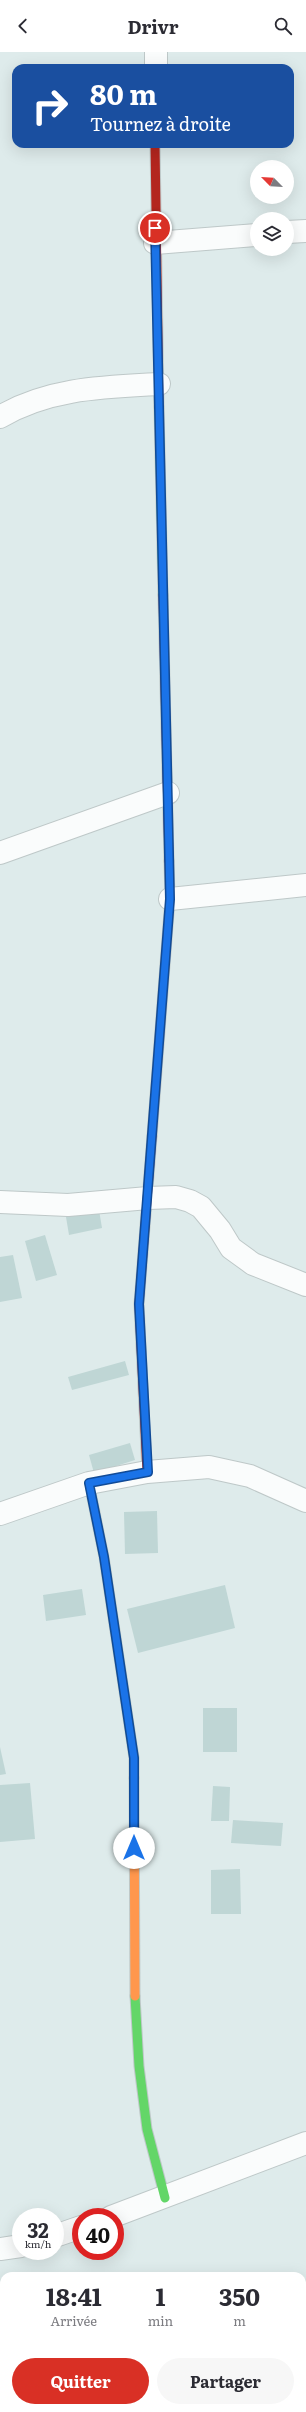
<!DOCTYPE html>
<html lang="fr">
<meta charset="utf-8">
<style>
:root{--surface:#fff;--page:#f7f7f7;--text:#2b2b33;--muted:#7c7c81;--accent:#d93025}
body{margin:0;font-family:Literata,serif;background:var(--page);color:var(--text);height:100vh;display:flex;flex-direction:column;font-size:15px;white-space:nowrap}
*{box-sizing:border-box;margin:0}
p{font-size:13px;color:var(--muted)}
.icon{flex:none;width:22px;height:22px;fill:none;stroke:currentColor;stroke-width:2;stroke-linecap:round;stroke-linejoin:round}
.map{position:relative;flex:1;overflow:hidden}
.side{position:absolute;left:0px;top:2220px;width:306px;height:140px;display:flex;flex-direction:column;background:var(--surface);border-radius:12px 12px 0 0;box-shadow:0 4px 16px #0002}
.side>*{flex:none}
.guide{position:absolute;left:12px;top:12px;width:282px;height:84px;border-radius:12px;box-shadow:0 4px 16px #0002;background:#1a4fa0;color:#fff;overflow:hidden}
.needle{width:26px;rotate:294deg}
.fabs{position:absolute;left:250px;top:108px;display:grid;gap:8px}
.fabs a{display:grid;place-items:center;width:44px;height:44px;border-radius:50%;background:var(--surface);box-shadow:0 4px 16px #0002;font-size:20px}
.speed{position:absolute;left:12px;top:2156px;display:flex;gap:8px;font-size:20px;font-weight:700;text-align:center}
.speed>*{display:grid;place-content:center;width:52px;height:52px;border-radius:50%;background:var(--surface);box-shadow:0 4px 16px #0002;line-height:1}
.speed small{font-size:10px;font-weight:400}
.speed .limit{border:6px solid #d22;background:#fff;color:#111}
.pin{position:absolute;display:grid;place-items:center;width:34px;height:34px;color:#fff;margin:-17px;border:2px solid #fff;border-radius:50%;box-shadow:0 1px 4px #0007}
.me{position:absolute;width:44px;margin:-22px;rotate:0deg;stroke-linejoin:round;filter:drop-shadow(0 0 3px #0008)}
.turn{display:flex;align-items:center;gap:14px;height:84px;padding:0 12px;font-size:18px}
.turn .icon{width:52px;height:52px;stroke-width:2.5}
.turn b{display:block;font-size:28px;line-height:34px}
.eta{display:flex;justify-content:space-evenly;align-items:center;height:68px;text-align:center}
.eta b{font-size:24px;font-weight:700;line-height:28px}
.action{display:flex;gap:8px;margin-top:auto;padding:8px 12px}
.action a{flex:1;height:46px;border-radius:24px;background:var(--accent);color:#fff;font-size:16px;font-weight:700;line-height:46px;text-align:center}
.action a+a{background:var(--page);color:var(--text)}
header{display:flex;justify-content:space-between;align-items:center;height:52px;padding:0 12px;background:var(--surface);font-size:18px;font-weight:700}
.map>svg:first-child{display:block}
</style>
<header><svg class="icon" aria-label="back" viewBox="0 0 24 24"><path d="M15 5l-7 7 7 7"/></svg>Drivr<svg class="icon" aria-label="search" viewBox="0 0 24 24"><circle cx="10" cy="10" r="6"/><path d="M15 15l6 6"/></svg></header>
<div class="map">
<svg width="306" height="2360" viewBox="0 0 306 2360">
<rect width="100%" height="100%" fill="#deebeb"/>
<g fill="#bfd6d5">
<path d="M99 1158 102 1176 69 1183 66 1165Z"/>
<path d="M45 1183 57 1223 36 1229 25 1189Z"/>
<path d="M13 1203 22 1246 0 1250V1205Z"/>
<path d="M125 1309 129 1323 72 1338 68 1325Z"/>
<path d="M130 1391 135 1408 94 1421 89 1403Z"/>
<path d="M157 1459 158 1501 125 1502 124 1460Z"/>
<path d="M225 1533 235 1576 138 1601 127 1557Z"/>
<path d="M82 1537 86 1563 46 1569 43 1543Z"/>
<rect x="203" y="1656" width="34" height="44"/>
<path d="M0 1695 6 1722 0 1723Z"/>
<path d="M30 1731 35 1787 0 1790V1733Z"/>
<path d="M213 1734 230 1735 229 1769H211Z"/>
<path d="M233 1768 283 1771 281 1794 231 1791Z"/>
<path d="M240 1817 241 1862H211V1818Z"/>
</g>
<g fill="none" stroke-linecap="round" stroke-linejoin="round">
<defs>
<g id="street">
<path d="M156 16V0"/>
<path d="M287 180 306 179"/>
<path d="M155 191 257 183"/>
<path d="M0 365C49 336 104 335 159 332"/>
<path d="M0 801 168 741"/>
<path d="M170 847 306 833"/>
<path d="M0 1150 68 1153 148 1146 176 1145 190 1149 201 1155 220 1178 231 1196 253 1212 306 1233"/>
<path d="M0 1462 89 1431 147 1420 209 1415 250 1424 306 1449"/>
<path d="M111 2165 306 2091"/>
<path d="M55 2184 81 2175"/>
<path d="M0 2197 21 2194"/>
</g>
<g id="fast">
<path d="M159 355 163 543"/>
<path d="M89 1431 104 1505 134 1706V1726"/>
<path d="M135 1944 139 2014 147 2077 165 2146"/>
</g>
<g id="slow">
<path d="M152 1084 170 847 169 809"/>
<path d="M134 1726 135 1944"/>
<path d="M0 2304 4 2317"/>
<path d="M16 2356 17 2360"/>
</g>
<g id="jam">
<path d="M155 92 159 355"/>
<path d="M163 543 169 809"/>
<path d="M147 1420 139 1252 152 1084"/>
</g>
</defs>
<use href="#street" stroke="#bec8c8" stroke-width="24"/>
<use href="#fast" stroke="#bec8c8" stroke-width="11"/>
<use href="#slow" stroke="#bec8c8" stroke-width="11"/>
<use href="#jam" stroke="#bec8c8" stroke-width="11"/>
<use href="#street" stroke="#fafcfc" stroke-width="22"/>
<use href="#fast" stroke="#63d668" stroke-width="9"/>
<use href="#slow" stroke="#ff974d" stroke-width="9"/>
<use href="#jam" stroke="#b3261e" stroke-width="9"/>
</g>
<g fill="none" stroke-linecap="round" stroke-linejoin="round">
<defs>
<path id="route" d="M134 1796V1706L104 1505 89 1431 148 1420 139 1252 170 847 155 176"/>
</defs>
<use href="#route" stroke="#114b97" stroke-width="10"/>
<use href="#route" stroke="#1a73e8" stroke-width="7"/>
</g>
</svg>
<div class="fabs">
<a><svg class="needle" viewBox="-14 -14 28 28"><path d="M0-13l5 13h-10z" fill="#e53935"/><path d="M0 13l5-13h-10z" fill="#7c7c81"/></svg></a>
<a><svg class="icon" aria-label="layers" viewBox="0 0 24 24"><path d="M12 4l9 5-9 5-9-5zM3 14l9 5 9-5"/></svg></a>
</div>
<div class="speed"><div>32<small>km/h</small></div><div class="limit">40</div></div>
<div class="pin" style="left:155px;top:176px;background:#d93025"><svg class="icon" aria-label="arrive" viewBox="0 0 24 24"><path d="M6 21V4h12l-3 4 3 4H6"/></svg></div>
<svg class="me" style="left:134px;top:1796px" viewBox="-20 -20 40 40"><circle r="19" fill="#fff"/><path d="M0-13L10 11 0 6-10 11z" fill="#1a73e8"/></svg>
<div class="guide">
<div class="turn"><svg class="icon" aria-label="right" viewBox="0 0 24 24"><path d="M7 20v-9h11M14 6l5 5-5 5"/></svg><div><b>80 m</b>Tournez à droite</div></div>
</div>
<section class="side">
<div class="eta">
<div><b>18:41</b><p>Arrivée</p></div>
<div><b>1</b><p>min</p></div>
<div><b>350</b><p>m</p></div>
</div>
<div class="action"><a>Quitter</a><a>Partager</a></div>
</section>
</div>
